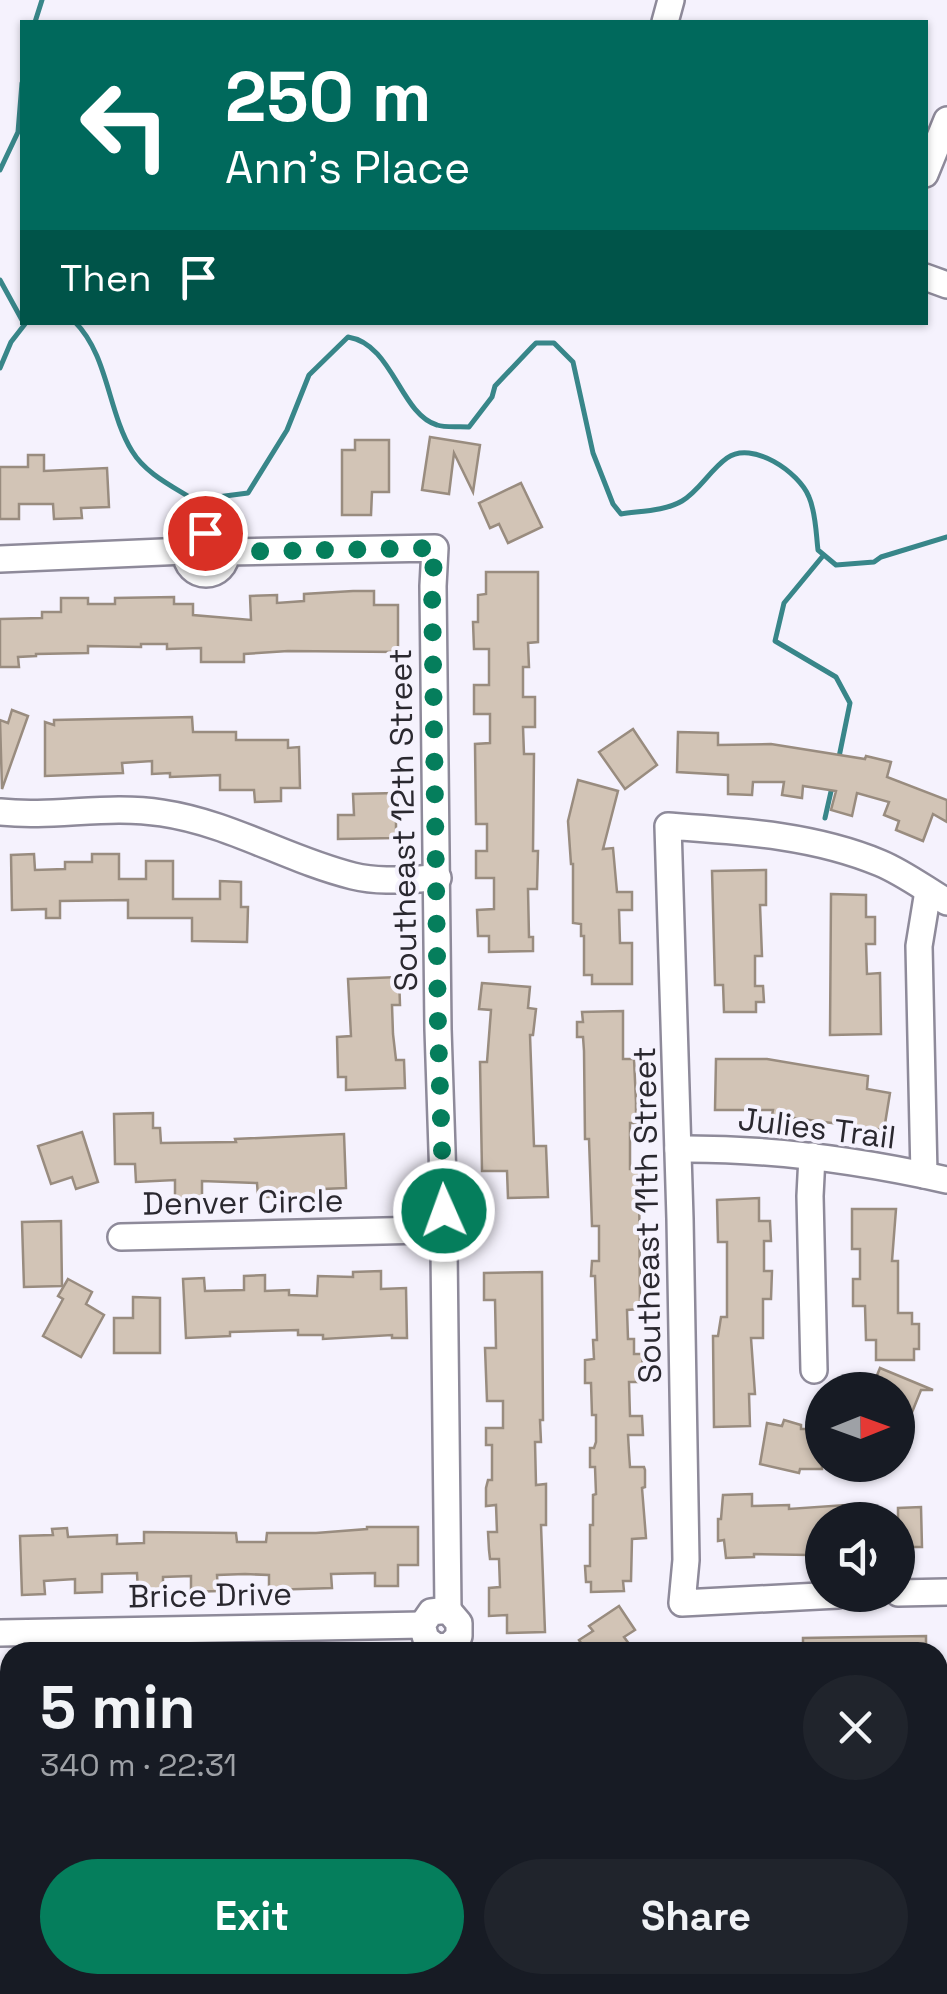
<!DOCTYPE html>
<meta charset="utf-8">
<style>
:root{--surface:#171b24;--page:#20242c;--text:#f1f3f6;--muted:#9ea1a6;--accent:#057e5c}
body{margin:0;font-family:"Space Grotesk",sans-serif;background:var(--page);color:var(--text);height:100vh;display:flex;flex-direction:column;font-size:38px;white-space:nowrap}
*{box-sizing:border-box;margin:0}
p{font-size:32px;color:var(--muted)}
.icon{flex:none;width:55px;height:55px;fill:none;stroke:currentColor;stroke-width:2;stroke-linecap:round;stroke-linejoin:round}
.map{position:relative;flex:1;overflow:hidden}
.panel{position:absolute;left:0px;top:1642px;width:948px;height:352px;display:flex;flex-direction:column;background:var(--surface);border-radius:30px 30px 0 0;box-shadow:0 2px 8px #0004}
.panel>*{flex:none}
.banner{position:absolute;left:20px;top:20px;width:908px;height:305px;border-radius:0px;box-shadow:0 2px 8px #0004;background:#00695c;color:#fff;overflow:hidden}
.needle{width:65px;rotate:89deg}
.fabs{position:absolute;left:805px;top:1372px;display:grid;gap:20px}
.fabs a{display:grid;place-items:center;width:110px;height:110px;border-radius:50%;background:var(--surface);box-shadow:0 2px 8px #0004;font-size:50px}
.pin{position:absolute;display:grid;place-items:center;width:85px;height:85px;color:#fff;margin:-42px;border:5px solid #fff;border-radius:50%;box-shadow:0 2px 10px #0007}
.me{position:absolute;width:110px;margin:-55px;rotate:358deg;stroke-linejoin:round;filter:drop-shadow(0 0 8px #0008)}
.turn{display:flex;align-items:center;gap:35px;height:210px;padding:0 40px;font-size:45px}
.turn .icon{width:130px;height:130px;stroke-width:2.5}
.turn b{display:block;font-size:70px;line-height:85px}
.then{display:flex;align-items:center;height:95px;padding:0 40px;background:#0003;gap:20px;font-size:38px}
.round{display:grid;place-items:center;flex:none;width:105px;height:105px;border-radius:52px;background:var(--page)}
.headline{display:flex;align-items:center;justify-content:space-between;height:170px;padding:0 40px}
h1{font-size:60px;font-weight:800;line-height:75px}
.action{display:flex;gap:20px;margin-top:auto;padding:20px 40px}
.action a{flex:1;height:115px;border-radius:60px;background:var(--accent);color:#fff;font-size:40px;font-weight:800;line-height:115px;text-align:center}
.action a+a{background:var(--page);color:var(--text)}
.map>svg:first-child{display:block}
</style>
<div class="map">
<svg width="947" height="1994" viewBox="0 0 947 1994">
<rect width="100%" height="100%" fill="#f5f2fd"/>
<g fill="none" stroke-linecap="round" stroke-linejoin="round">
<g stroke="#388689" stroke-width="5">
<path d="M35 22 42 0"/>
<path d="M0 170 18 132 22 83"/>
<path d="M0 280 22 320"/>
<path d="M75 322C108 355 108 412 132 451 146 474 172 486 194 500L248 493 287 430 309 375 348 337C393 344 400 414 437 425 446 428 459 426 469 427L492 397 495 386 532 347 536 343H554L573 362 593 453 613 504 621 514C640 511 665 511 682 501 699 491 710 470 727 458 752 440 799 472 809 497 816 513 816 534 818 550L836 565 874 562 881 557 947 537"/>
<path d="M0 368 11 342 25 324"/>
<path d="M822 557 784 603 775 641 836 677 850 703 839 757"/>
<path d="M825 818 832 787"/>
</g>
</g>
<g fill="#d2c4b6" stroke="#998c7f" stroke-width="2.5">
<path d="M430 437 480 445 473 492 454 453 449 494 422 490Z"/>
<path d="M355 440H389V492H372L371 515H342V450H355Z"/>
<path d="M28 455H44V471L107 468 109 507 81 508 82 518 54 519 53 504H19V519H0V467H28Z"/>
<path d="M521 483 542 527 508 543 499 524 490 528 479 503Z"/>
<path d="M486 572H538V642L528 643 529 667H523V697H535V727H523L524 754H534L533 851H538L537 889H528L529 937H533V951L489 952V936H478L477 910 494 909V878H476V851H487V824H476L475 744 490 743V714H474V685H489V649H474L473 622H478V595L486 594Z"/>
<path d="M353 591H374V605H398V652L288 651 244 654V662H201V648L167 649V644H141V647L88 646V653L36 654V656L18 657 19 667H0V619L42 618V612H61V598H88V604H115V598L174 597V604H193V615L251 620 250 596 277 595V603L304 601V594Z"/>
<path d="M12 710 28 716 2 789 0 720 8 723Z"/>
<path d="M192 717 193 732H236V740H288V748L299 747 300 788H281V801L255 802 254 790H220V775L170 777V773L152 774V761L122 763 123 773 45 776V722L54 725V720Z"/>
<path d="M633 729 657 765 625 789 599 752Z"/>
<path d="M678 732 718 733V745L771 744 865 759 866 756 891 762 887 777 947 800V822L933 814 923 841 896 830 899 821 884 815 889 802 857 793 852 816 831 810 836 791 803 786 802 798 782 795 784 782H753L752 795 728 794V775L677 772Z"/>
<path d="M578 780 618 791 603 849 613 848 617 892H632V910H619L620 943H632V984H592V975H584V936H581V924L573 923V864H571L568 821Z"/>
<path d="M396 793V838L338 839V815H354L353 794Z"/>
<path d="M34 854 35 870 65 869V862H92V854H119V879H146V861H173V899H220V881L241 882V907H248L247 942 192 941V918H128V900L60 901V918H46V909L12 910 11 855Z"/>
<path d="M766 870V905H760L762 956H755V986H763L764 1002H756V1012H724L723 985H715L712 871Z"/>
<path d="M831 894 866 895V917H875V944H866L867 974 880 973 881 1034 830 1035Z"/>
<path d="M399 977 400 1005H392L393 1034 396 1060H404L405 1088 346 1090V1077H338L337 1037 351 1036 348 979Z"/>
<path d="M482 983 530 987 528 1008 536 1009 533 1035H530L534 1146H546L548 1197 508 1198 507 1171H482L480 1062H487L491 1010 479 1009Z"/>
<path d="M623 1011V1059H634L636 1102V1123H630V1169H639L640 1309 627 1310 628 1339H634V1354H642L643 1374 642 1382H629L630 1416H642L643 1435H628L629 1452 630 1467H644L645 1470V1487L642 1488 646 1538 632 1539 631 1581H623L624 1591 591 1592V1582H586L585 1566H590V1525H593V1495L596 1494 595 1467H590V1448H594L596 1442V1415H592L591 1383H585V1360L594 1359 593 1340H597L595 1276H591L592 1261H599V1226H592L589 1139H585L584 1051 583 1037H577V1022H583L582 1012Z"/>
<path d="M716 1059H767L868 1076 867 1089 890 1093 884 1130 772 1115 773 1110H715Z"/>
<path d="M153 1113V1128H160L161 1143 236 1142 235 1139 344 1134 346 1188 323 1189V1196L258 1197 257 1183 202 1181V1198H175V1180L136 1182 135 1164H115L114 1114Z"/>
<path d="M82 1132 98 1182 76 1189 72 1177 51 1184 38 1146Z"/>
<path d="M759 1198V1221H770L771 1241H764V1271H772L771 1299H763V1338H751L755 1394H749L750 1426 714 1427 713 1336H718L721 1317H727V1242H718L717 1200Z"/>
<path d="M852 1209H896L892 1261H898V1313H912V1324H919V1349H914V1360H876V1340H866L865 1306H853V1279H860V1249H852Z"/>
<path d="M61 1221 62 1286 24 1287 22 1222Z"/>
<path d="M381 1271V1289L406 1288 407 1338H392V1335L323 1339V1335H298V1330L230 1332V1336L186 1338 183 1279 204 1278 205 1291 244 1290V1276L265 1275V1291L289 1290V1295L317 1296 318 1276 353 1277V1272Z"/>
<path d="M542 1272 543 1420H540L541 1442H535L536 1485 546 1484V1525H541L545 1632 507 1633V1615L489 1616V1588L500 1587 499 1559H490L489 1550 488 1532H497L496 1505 486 1506V1488L488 1480H492V1445H486V1428H503V1401H487L485 1348H496L495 1300H484V1273Z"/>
<path d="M68 1279 92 1292 86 1304 104 1315 81 1357 43 1336 63 1299 58 1296Z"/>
<path d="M133 1297 160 1298V1353H114V1318H133Z"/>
<path d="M880 1368 933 1390H921L898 1447V1390H871Z"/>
<path d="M784 1420 801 1425V1429H822V1469H800L799 1473 760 1464 767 1423 782 1426Z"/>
<path d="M752 1494V1506L789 1505V1509L860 1504 861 1520H822V1548L810 1549V1555L754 1554V1557L726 1558 724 1540 718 1541V1519H721L723 1495Z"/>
<path d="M921 1507 922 1547H898V1508Z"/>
<path d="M367 1527H418V1565H398V1586H375V1573L331 1574 332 1588 269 1590V1575L245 1574 217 1575 218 1591 191 1592V1576L163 1577V1593H138L137 1573 102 1574V1592L75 1593V1579L44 1581 45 1594 22 1595 20 1536 53 1535 52 1529 67 1528 68 1537 117 1535V1544L144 1543V1532L236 1533 237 1542H266L267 1533H316L367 1529Z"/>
<path d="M619 1606 635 1630 624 1637 635 1652H587L579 1640 593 1631 589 1626Z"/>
<path d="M926 1636V1652H803V1638Z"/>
</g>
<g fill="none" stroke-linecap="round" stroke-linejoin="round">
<defs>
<g id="minor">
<path d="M665 22 671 0"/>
<path d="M925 174 947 120"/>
<path d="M925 277 947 285"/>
<circle cx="206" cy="554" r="20"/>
<path d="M227 552 435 548 433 586 438 1029 444 1211"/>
<path d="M0 559 186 551"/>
<path d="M0 812C54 818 108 804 162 813 230 823 288 860 353 876 381 883 410 879 438 878"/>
<path d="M678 1149C769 1148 858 1160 947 1180"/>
<path d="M812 1156 810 1196 814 1370"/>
<path d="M924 1175 919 946 928 891"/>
<circle cx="444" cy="1229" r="18"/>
<path d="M121 1237 426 1230"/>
<path d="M444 1248 448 1610"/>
<path d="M898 1593 947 1592"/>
<path d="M838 1595 682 1603 686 1560 680 1219 668 826C739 831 813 835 880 863 904 873 925 889 947 902"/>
<path d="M0 1633 422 1625"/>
<path d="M437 1647 449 1646 459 1636V1623L448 1610 431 1612 422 1625 426 1639 443 1652"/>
<path d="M938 1853H947"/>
<path d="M697 1985V1994"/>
</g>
</defs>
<use href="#minor" stroke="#8e8a9a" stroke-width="30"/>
<use href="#minor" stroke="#fff" stroke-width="25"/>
</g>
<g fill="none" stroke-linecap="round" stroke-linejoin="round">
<path stroke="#057e5c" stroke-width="18" stroke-dasharray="0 32.4" d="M205 533 218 536 227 552 435 548 432 586 438 1029 444 1211"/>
</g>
<g text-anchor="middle" stroke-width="8" stroke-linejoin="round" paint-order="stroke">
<g font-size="32" fill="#2a282f" stroke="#f5f2fd">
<text transform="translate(403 820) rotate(-91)" y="11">Southeast 12th Street</text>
<text transform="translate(817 1128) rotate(7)" y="11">Julies Trail</text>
<text transform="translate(243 1202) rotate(-1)" y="11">Denver Circle</text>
<text transform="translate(647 1215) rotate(-91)" y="11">Southeast 11th Street</text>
<text transform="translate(210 1595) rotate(-1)" y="11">Brice Drive</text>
</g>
</g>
</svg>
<div class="fabs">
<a><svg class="needle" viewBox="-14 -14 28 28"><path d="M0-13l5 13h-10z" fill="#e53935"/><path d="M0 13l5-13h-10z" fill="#9ea1a6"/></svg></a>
<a><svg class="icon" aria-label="sound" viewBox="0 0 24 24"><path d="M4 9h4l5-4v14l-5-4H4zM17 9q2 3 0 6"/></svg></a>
</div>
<div class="pin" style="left:205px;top:533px;background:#d93025"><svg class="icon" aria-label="arrive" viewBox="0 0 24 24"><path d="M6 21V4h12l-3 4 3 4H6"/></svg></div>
<svg class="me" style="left:444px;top:1211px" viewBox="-20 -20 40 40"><circle r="17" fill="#057e5c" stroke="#fff" stroke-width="3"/><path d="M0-11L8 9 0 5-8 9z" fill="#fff"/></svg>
<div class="banner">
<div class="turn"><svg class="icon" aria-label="left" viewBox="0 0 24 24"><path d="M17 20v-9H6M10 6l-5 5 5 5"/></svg><div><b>250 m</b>Ann's Place</div></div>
<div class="then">Then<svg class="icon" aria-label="arrive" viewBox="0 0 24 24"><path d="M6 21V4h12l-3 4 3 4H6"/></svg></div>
</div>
<section class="panel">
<div class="headline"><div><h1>5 min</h1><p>340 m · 22:31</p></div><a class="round"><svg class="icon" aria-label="close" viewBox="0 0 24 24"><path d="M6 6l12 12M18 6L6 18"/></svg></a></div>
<div class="action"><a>Exit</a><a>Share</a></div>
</section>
</div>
